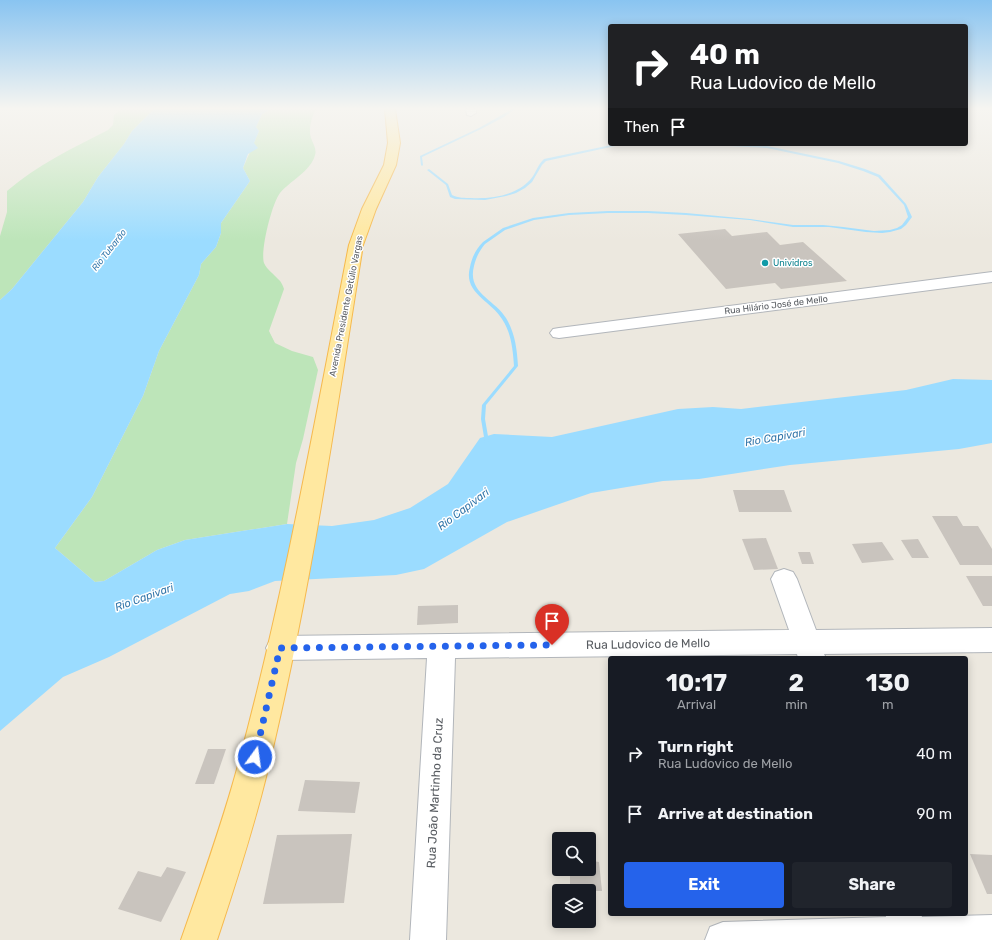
<!DOCTYPE html>
<meta charset="utf-8">
<style>
:root{--surface:#171b24;--page:#20242c;--text:#f1f3f6;--muted:#9ea1a6;--accent:#2563eb}
body{margin:0;font-family:Rubik,sans-serif;background:var(--page);color:var(--text);height:100vh;display:flex;flex-direction:column;font-size:15px;white-space:nowrap}
*{box-sizing:border-box;margin:0}
p{font-size:13px;color:var(--muted)}
.icon{flex:none;width:22px;height:22px;fill:none;stroke:currentColor;stroke-width:2;stroke-linecap:round;stroke-linejoin:round}
.map{position:relative;flex:1;overflow:hidden}
.drawer{position:absolute;left:608px;top:656px;width:360px;height:260px;display:flex;flex-direction:column;background:var(--surface);border-radius:4px;box-shadow:0 2px 10px #0003}
.drawer>*{flex:none}
.guide{position:absolute;left:608px;top:24px;width:360px;height:122px;border-radius:4px;box-shadow:0 2px 10px #0003;background:#202124;color:#fff;overflow:hidden}
.controls{position:absolute;left:552px;top:832px;display:grid;gap:8px}
.controls a{display:grid;place-items:center;width:44px;height:44px;border-radius:4px;background:var(--surface);box-shadow:0 2px 10px #0003;font-size:20px}
.pin{position:absolute;display:grid;place-items:center;width:34px;height:34px;color:#fff;margin:-41px -17px;border-radius:50% 50% 50% 0;rotate:-45deg;box-shadow:0 0 4px #0007}
.pin .icon{rotate:45deg}
.me{position:absolute;width:44px;margin:-22px;rotate:14deg;stroke-linejoin:round;filter:drop-shadow(0 0 3px #0008)}
.turn{display:flex;align-items:center;gap:14px;height:84px;padding:0 16px;font-size:18px}
.turn .icon{width:52px;height:52px;stroke-width:2.5}
.turn b{display:block;font-size:28px;line-height:34px}
.then{display:flex;align-items:center;height:38px;padding:0 16px;background:#0003;gap:8px;font-size:15px}
.eta{display:flex;justify-content:space-evenly;align-items:center;height:68px;text-align:center}
.eta b{font-size:24px;font-weight:700;line-height:28px}
.action{display:flex;gap:8px;margin-top:auto;padding:8px 16px}
.action a{flex:1;height:46px;border-radius:4px;background:var(--accent);color:#fff;font-size:16px;font-weight:700;line-height:46px;text-align:center}
.action a+a{background:var(--page);color:var(--text)}
ul{padding:0;list-style:none}
li{display:flex;align-items:center;gap:12px;height:60px;padding:0 16px}
li div{flex:1}
li b{display:block;font-size:15px}
li em{font-style:normal}
.map>svg:first-child{display:block}
</style>
<div class="map">
<svg width="992" height="940" viewBox="0 0 992 940">
<rect width="100%" height="100%" fill="#ece8df"/>
<g fill="#bde5b9">
<path d="M154 109 132 131 124 144 98 177 83 202 12 289 0 300V236L7 212V191C37 165 73 148 108 130L113 125 114 115 122 109Z"/>
<path d="M268 109H316C312 116 308 129 311 138 313 144 317 149 315 155 311 171 290 181 280 193 272 203 260 251 264 263 267 270 274 274 278 279 281 281 283 286 284 289L269 331 275 343 292 351 313 357 318 370 303 439 296 463 287 524 185 540 157 550 104 581 95 582 55 548 92 497 143 396 159 351 199 275 201 264 216 247 221 233V223L250 181 243 168 259 131 256 127 262 114 268 111Z"/>
</g>
<path fill="#9bdcff" d="M154 109H268V111L262 114 256 127 259 131 254 143 258 148 248 154 243 168 250 181 221 223V233L216 247 201 264 199 275 159 351 143 396 92 497 55 548 95 582 104 581 157 550 185 540 287 524 332 526 374 520 410 508 448 484 480 438 494 434 552 437 678 409 713 407 741 409 906 390 953 379 992 380V443L959 449 790 465 699 479 663 481 591 493 507 522 424 569 396 575 275 581 249 591 230 594 109 657 63 677 0 731V300L12 289 83 202 98 177 124 144 132 131Z"/>
<g fill="none" stroke-linecap="round" stroke-linejoin="round">
<g fill="#9bdcff" fill-rule="evenodd">
<path d="M512 109H515L504 117 481 129 422 157 423 165 422 166 421 165 420 156 479 128Z"/>
<path d="M616 144H650L649 145H620L546 161 542 165 532 182 525 188 516 193 506 196 485 200 455 199 450 197 446 185 427 170 429 169 448 184 452 195C458 198 465 198 471 198 491 199 515 196 530 180 536 174 537 165 544 159Z"/>
<path d="M709 144H725L767 146 839 161 865 169 880 175 906 204 912 217 906 225 901 229 890 232 882 233 866 232 829 227H793L750 220 686 215 648 213H608L569 215 534 220 505 230 485 244C480 250 476 257 474 266 467 293 494 299 506 318 515 333 517 349 518 366L486 405 485 419 489 442V443H485L481 419 482 405 514 366C513 350 511 332 502 319 490 300 463 293 470 267 472 257 476 249 483 242L503 228 533 218 569 213 608 211H648L686 213 750 219 793 225H823L843 227 874 231 890 230 897 228 902 225 908 217 904 205 878 177 863 171 838 163 767 148 710 145Z"/>
</g>
</g>
<g fill="#c9c4be">
<path d="M725 229 732 236 767 232 780 245 803 242 847 281 781 289 775 283 726 289 678 234Z"/>
<path d="M733 490H784L792 512H739Z"/>
<path d="M932 516H957L963 526H978L992 549V565H960Z"/>
<path d="M766 538 778 569 754 570 742 539Z"/>
<path d="M918 539 929 558H912L901 540Z"/>
<path d="M882 542 894 560 862 563 852 544Z"/>
<path d="M798 552H810L814 564H802Z"/>
<path d="M966 576H992V606H983Z"/>
<path d="M458 605V623L417 625 418 606Z"/>
<path d="M208 749H226L214 784H195Z"/>
<path d="M305 780 360 782 355 813 298 811Z"/>
<path d="M592 832 593 861 599 862 602 891H570V869H589V839H574V833Z"/>
<path d="M352 834 344 903 263 904 277 835Z"/>
<path d="M970 854 992 855V894H987Z"/>
<path d="M167 867 186 872 161 922 118 909 138 871 161 877Z"/>
</g>
<g fill="none" stroke-linecap="round" stroke-linejoin="round">
<defs>
<g id="minor">
<path d="M466 109H476V113L471 116 467 115Z"/>
<path d="M992 272V282L559 338 553 337 550 333 553 329 559 328Z"/>
<path d="M784 569 793 572 797 579 816 630 992 628V652L824 654 826 658H798L797 654 455 658 446 940H410L427 658 280 660 270 656 266 648 270 640 280 636 789 630 771 579 775 572Z"/>
<path d="M885 914H921L922 917 992 915V940H705L710 927 723 922 886 917Z"/>
</g>
<path id="major" d="M385 109H395L400 143 396 165 376 209 363 245C335 420 310 596 268 769 254 827 236 883 217 940H181C201 883 221 827 237 769 284 597 315 420 349 245L362 209 384 165 388 143Z"/>
</defs>
<use href="#minor" stroke="#b2b6bb" stroke-width="2"/>
<use href="#major" stroke="#f6b94d" stroke-width="2"/>
<use href="#minor" fill="#fff" fill-rule="evenodd"/>
<use href="#major" fill="#ffe8a0" fill-rule="evenodd"/>
</g>
<linearGradient id="sky" x2="0" y2="1"><stop stop-color="#89c4f1"/><stop offset="0.45" stop-color="#f6f5f1"/><stop offset="1" stop-color="#f6f5f1" stop-opacity="0"/></linearGradient>
<rect width="992" height="241" fill="url(#sky)"/>
<g fill="none" stroke-linecap="round" stroke-linejoin="round">
<path stroke="#2563eb" stroke-width="7" stroke-dasharray="0 12.6" d="M255 757 280 648 552 645"/>
</g>
<circle fill="#0f9aa8" stroke="#fff" stroke-width="1.5" cx="765" cy="263" r="4"/>
<g text-anchor="middle" stroke-width="3" stroke-linejoin="round" paint-order="stroke">
<g font-size="9" font-style="italic" fill="#3578ab" stroke="#fff">
<text transform="translate(109 250) rotate(-52)" y="3">Rio Tubarão</text>
</g>
<g font-size="9" fill="#0d838f" stroke="#fff" text-anchor="start">
<text x="773" y="266">Unividros</text>
</g>
<g font-size="9" fill="#585c61" stroke="#fff">
<text transform="translate(776 305) rotate(-7)" y="3">Rua Hilário José de Mello</text>
<text transform="translate(346 306) rotate(-79)" y="3">Avenida Presidente Getúlio Vargas</text>
</g>
<g font-size="11" font-style="italic" fill="#3578ab" stroke="#fff">
<text transform="translate(775 437) rotate(-10)" y="4">Rio Capivari</text>
<text transform="translate(463 509) rotate(-37)" y="4">Rio Capivari</text>
<text transform="translate(144 597) rotate(-20)" y="4">Rio Capivari</text>
</g>
<g font-size="12" fill="#585c61" stroke="#fff">
<text transform="translate(648 644) rotate(-1)" y="4">Rua Ludovico de Mello</text>
<text transform="translate(435 793) rotate(-87)" y="4">Rua João Martinho da Cruz</text>
</g>
</g>
</svg>
<div class="controls">
<a><svg class="icon" aria-label="search" viewBox="0 0 24 24"><circle cx="10" cy="10" r="6"/><path d="M15 15l6 6"/></svg></a>
<a><svg class="icon" aria-label="layers" viewBox="0 0 24 24"><path d="M12 4l9 5-9 5-9-5zM3 14l9 5 9-5"/></svg></a>
</div>
<div class="pin" style="left:552px;top:645px;background:#d93025"><svg class="icon" aria-label="arrive" viewBox="0 0 24 24"><path d="M6 21V4h12l-3 4 3 4H6"/></svg></div>
<svg class="me" style="left:255px;top:757px" viewBox="-20 -20 40 40"><circle r="17" fill="#2563eb" stroke="#fff" stroke-width="3"/><path d="M0-11L8 9 0 5-8 9z" fill="#fff"/></svg>
<div class="guide">
<div class="turn"><svg class="icon" aria-label="right" viewBox="0 0 24 24"><path d="M7 20v-9h11M14 6l5 5-5 5"/></svg><div><b>40 m</b>Rua Ludovico de Mello</div></div>
<div class="then">Then<svg class="icon" aria-label="arrive" viewBox="0 0 24 24"><path d="M6 21V4h12l-3 4 3 4H6"/></svg></div>
</div>
<section class="drawer">
<div class="eta">
<div><b>10:17</b><p>Arrival</p></div>
<div><b>2</b><p>min</p></div>
<div><b>130</b><p>m</p></div>
</div>
<ul>
<li><svg class="icon" aria-label="right" viewBox="0 0 24 24"><path d="M7 20v-9h11M14 6l5 5-5 5"/></svg><div><b>Turn right</b><p>Rua Ludovico de Mello</p></div><em>40 m</em></li>
<li><svg class="icon" aria-label="arrive" viewBox="0 0 24 24"><path d="M6 21V4h12l-3 4 3 4H6"/></svg><div><b>Arrive at destination</b></div><em>90 m</em></li>
</ul>
<div class="action"><a>Exit</a><a>Share</a></div>
</section>
</div>
